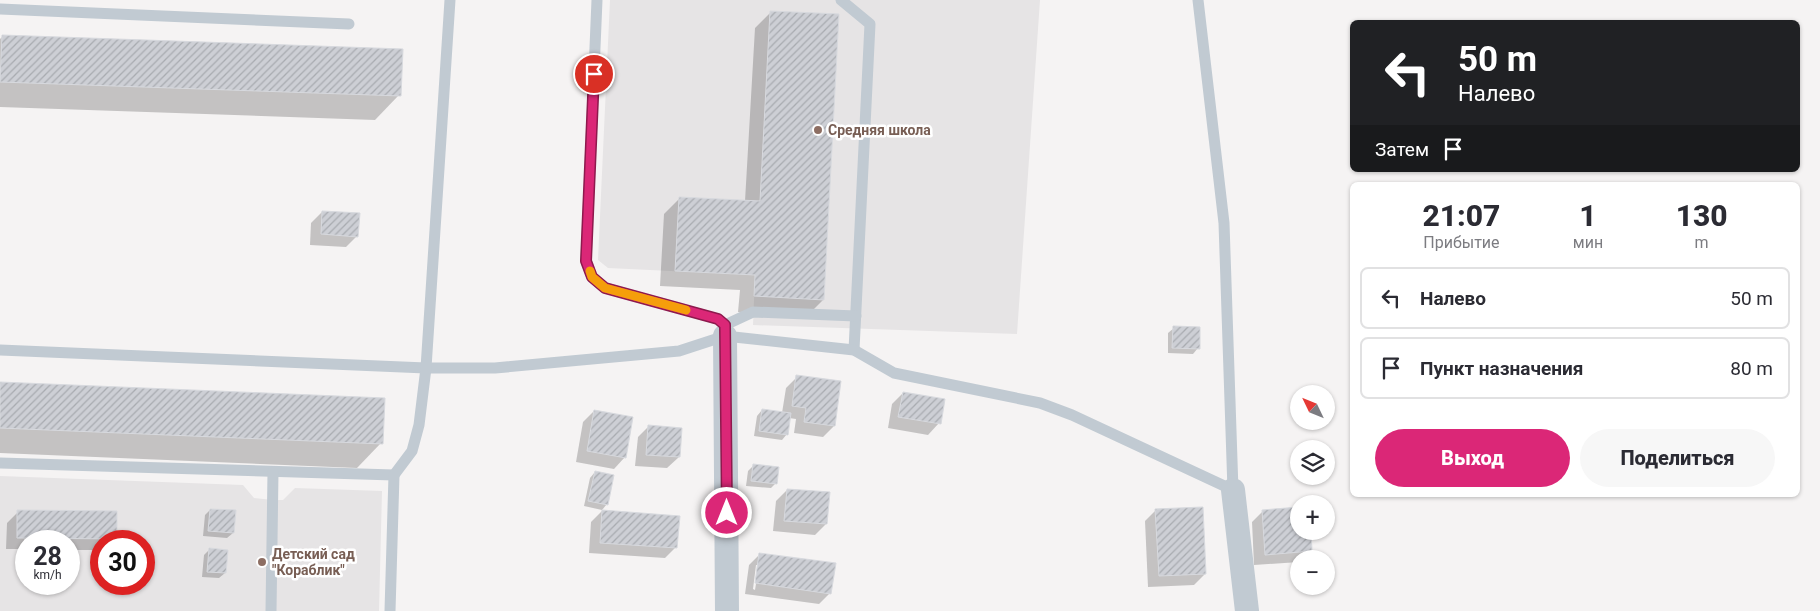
<!DOCTYPE html>
<html lang="ru">
<meta charset="utf-8">
<style>
:root{--surface:#fff;--page:#f7f7f7;--text:#2b2b33;--muted:#7c7c81;--line:#e1e1e2;--accent:#db2777}
body{margin:0;font-family:Roboto,sans-serif;background:var(--page);color:var(--text);height:100vh;display:flex;flex-direction:column;font-size:19px;white-space:nowrap}
*{box-sizing:border-box;margin:0}
p{font-size:16px;color:var(--muted)}
.icon{flex:none;width:28px;height:28px;fill:none;stroke:currentColor;stroke-width:2;stroke-linecap:round;stroke-linejoin:round}
.map{position:relative;flex:1;overflow:hidden}
.panel{position:absolute;left:1350px;top:182px;width:450px;height:315px;display:flex;flex-direction:column;background:var(--surface);border-radius:8px;box-shadow:0 1px 4px #0004}
.panel>*{flex:none}
.top-card{position:absolute;left:1350px;top:20px;width:450px;height:152px;border-radius:8px;box-shadow:0 1px 4px #0004;background:#202124;color:#fff;overflow:hidden}
.needle{width:32px;rotate:313deg}
.tools{position:absolute;left:1290px;top:385px;display:grid;gap:10px}
.tools a{display:grid;place-items:center;width:45px;height:45px;border-radius:50%;background:var(--surface);box-shadow:0 1px 4px #0004;font-size:25px}
.speed{position:absolute;left:15px;top:530px;display:flex;gap:10px;font-size:25px;font-weight:700;text-align:center}
.speed>*{display:grid;place-content:center;width:65px;height:65px;border-radius:50%;background:var(--surface);box-shadow:0 1px 4px #0004;line-height:1}
.speed small{font-size:12px;font-weight:400}
.speed .limit{border:8px solid #d22;background:#fff;color:#111}
.pin{position:absolute;display:grid;place-items:center;width:42px;height:42px;color:#fff;margin:-21px;border:2px solid #fff;border-radius:50%;box-shadow:0 1px 5px #0007}
.me{position:absolute;width:55px;margin:-28px;rotate:0deg;stroke-linejoin:round;filter:drop-shadow(0 0 4px #0008)}
.turn{display:flex;align-items:center;gap:18px;height:105px;padding:0 25px;font-size:22px}
.turn .icon{width:65px;height:65px;stroke-width:2.5}
.turn b{display:block;font-size:35px;line-height:42px}
.then{display:flex;align-items:center;height:48px;padding:0 25px;background:#0003;gap:10px;font-size:19px}
.eta{display:flex;justify-content:space-evenly;align-items:center;height:85px;text-align:center}
.eta b{font-size:30px;font-weight:800;line-height:35px}
.button{display:flex;gap:10px;margin-top:auto;padding:10px 25px}
.button a{flex:1;height:58px;border-radius:30px;background:var(--accent);color:#fff;font-size:20px;font-weight:800;line-height:58px;text-align:center}
.button a+a{background:var(--page);color:var(--text)}
ul{padding:0;list-style:none}
li{display:flex;align-items:center;gap:15px;height:62px;margin:0 10px 8px;padding:0 15px;border:2px solid var(--line);border-radius:8px}
li div{flex:1}
li b{display:block;font-size:19px}
li em{font-style:normal}
.map>svg:first-child{display:block}
</style>
<div class="map">
<svg width="1820" height="611" viewBox="0 0 1820 611">
<defs>
<pattern id="building-hatch" width="6" height="6" patternUnits="userSpaceOnUse" patternTransform="scale(1.25)"><rect width="6" height="6" fill="#cdcfd5"/><path d="M-1 1l2-2M0 6l6-6M5 7l2-2" fill="none" stroke="#a8abb0"/></pattern>
</defs>
<rect width="100%" height="100%" fill="#f5f3f3"/>
<g fill="#e6e4e5" fill-rule="evenodd">
<path d="M610 0H1040L1017 334 753 325 755 275 608 268 598 260Z"/>
<path d="M0 476 243 485 254 498 273 500H283L295 488 382 491 379 611H0ZM26 541H69V584H26ZM101 541H144V584H101Z"/>
</g>
<g fill="#0003" fill-rule="evenodd">
<path d="M771 12 823 300 807 316 738 312 740 290 660 286 664 214 680 198 745 201 755 28Z"/>
<path d="M3 36 399 95 375 120 0 107V39Z"/>
<path d="M322 212 357 236 346 247 310 245 311 223Z"/>
<path d="M1174 328 1198 348 1193 354 1168 353V333Z"/>
<path d="M797 377 834 426 823 437 794 433 796 419 789 418 787 434 782 440 754 436 757 416 762 410 782 413 786 388Z"/>
<path d="M0 383 381 443 357 468 0 453Z"/>
<path d="M903 393 939 423 928 435 888 428 892 404Z"/>
<path d="M594 411 625 457 614 469 576 462 583 422Z"/>
<path d="M649 426 679 457 667 468 635 466 638 437Z"/>
<path d="M753 466 776 483 771 488 746 486 748 471Z"/>
<path d="M595 472 607 504 602 510 584 506 590 478Z"/>
<path d="M787 490 826 524 815 535 773 531 776 501Z"/>
<path d="M210 510 233 533 227 538 203 536 205 515Z"/>
<path d="M1156 510 1205 574 1194 585 1148 587 1145 521Z"/>
<path d="M602 511 676 547 665 558 589 553 591 522Z"/>
<path d="M1263 511 1299 531 1311 551 1303 559H1299V562L1254 565 1252 522Z"/>
<path d="M18 512 116 539 113 541H101V550H69V541H26V549H6L7 523Z"/>
<path d="M209 550 225 573 219 578 202 577 204 555Z"/>
<path d="M760 554 830 593 819 604 745 594 749 565ZM756 565H759L755 590 753 589Z"/>
</g>
<g fill="url(#building-hatch)" stroke="#d7d9de">
<path d="M770 11 839 14 824 300 754 296 755 275 675 271 679 197 760 201Z"/>
<path d="M2 35 403 49 401 96 0 82Z"/>
<path d="M322 211 360 213 358 237 321 234Z"/>
<path d="M1173 326 1200 327V349L1172 348Z"/>
<path d="M796 375 841 381 835 426 804 422 806 408 792 406Z"/>
<path d="M0 382 385 398 383 444 0 428Z"/>
<path d="M903 392 945 399 941 424 898 417Z"/>
<path d="M762 409 791 413 788 435 759 431Z"/>
<path d="M594 410 633 417 626 458 587 451Z"/>
<path d="M648 425 682 428 680 457 646 455Z"/>
<path d="M753 464 779 467 777 484 751 481Z"/>
<path d="M595 471 614 475 608 505 588 501Z"/>
<path d="M787 489 830 492 827 524 784 521Z"/>
<path d="M1203 507 1206 574 1159 576 1155 509Z"/>
<path d="M1299 507V531H1311L1312 551 1265 555 1262 510Z"/>
<path d="M210 509 236 510 234 533 208 531Z"/>
<path d="M17 510 117 511V539L17 538Z"/>
<path d="M602 510 680 516 677 548 600 543Z"/>
<path d="M209 548 228 550 226 573 207 572Z"/>
<path d="M759 553 836 563 831 594 755 583Z"/>
</g>
<g fill="none" stroke-linecap="round" stroke-linejoin="round">
<g stroke="#c1cad2" stroke-width="11">
<path d="M597 0 586 261 592 277 605 288 718 319 725 325V336"/>
<path d="M841 0 870 24 854 350"/>
<path d="M0 9 349 24"/>
<path d="M725 325 753 312 856 316"/>
<path d="M0 350 426 368H495L679 351 725 336 854 350 894 373 1040 403 1072 415 1233 490 1224 223 1198 0"/>
<path d="M0 463 394 475 412 451 419 425 426 368 450 0"/>
<path d="M271 611 273 472"/>
<path d="M390 611 394 475"/>
</g>
<g stroke="#c1cad2" stroke-width="24">
<path d="M725 336 727 611"/>
<path d="M1233 490 1247 611"/>
</g>
</g>
<g fill="none" stroke-linecap="round" stroke-linejoin="round">
<defs>
<path id="route" d="M594 74 586 261 592 277 605 288 718 319 725 325 727 513"/>
</defs>
<use href="#route" stroke="#8e194d" stroke-width="12"/>
<use href="#route" stroke="#db2777" stroke-width="9"/>
<path stroke="#f59e0b" stroke-width="9" d="M590 271 592 277 605 288 686 310"/>
</g>
<g fill="#8d6e63" stroke="#fff" stroke-width="2">
<circle cx="818" cy="130" r="5"/>
<circle cx="262" cy="562" r="5"/>
</g>
<g text-anchor="middle" stroke-width="5" stroke-linejoin="round" paint-order="stroke">
<g font-size="14" font-weight="bold" fill="#785e54" stroke="#fff" text-anchor="start">
<text x="828" y="135">Средняя школа</text>
<text x="272" y="559">Детский сад<tspan x="272" dy="16">"Кораблик"</tspan></text>
</g>
</g>
</svg>
<div class="tools">
<a><svg class="needle" viewBox="-14 -14 28 28"><path d="M0-13l5 13h-10z" fill="#e53935"/><path d="M0 13l5-13h-10z" fill="#7c7c81"/></svg></a>
<a><svg class="icon" aria-label="layers" viewBox="0 0 24 24"><path d="M12 4l9 5-9 5-9-5zM3 14l9 5 9-5"/></svg></a>
<a>+</a>
<a>−</a>
</div>
<div class="speed"><div>28<small>km/h</small></div><div class="limit">30</div></div>
<div class="pin" style="left:594px;top:74px;background:#d93025"><svg class="icon" aria-label="arrive" viewBox="0 0 24 24"><path d="M6 21V4h12l-3 4 3 4H6"/></svg></div>
<svg class="me" style="left:727px;top:513px" viewBox="-20 -20 40 40"><circle r="17" fill="#db2777" stroke="#fff" stroke-width="3"/><path d="M0-11L8 9 0 5-8 9z" fill="#fff"/></svg>
<div class="top-card">
<div class="turn"><svg class="icon" aria-label="left" viewBox="0 0 24 24"><path d="M17 20v-9H6M10 6l-5 5 5 5"/></svg><div><b>50 m</b>Налево</div></div>
<div class="then">Затем<svg class="icon" aria-label="arrive" viewBox="0 0 24 24"><path d="M6 21V4h12l-3 4 3 4H6"/></svg></div>
</div>
<section class="panel">
<div class="eta">
<div><b>21:07</b><p>Прибытие</p></div>
<div><b>1</b><p>мин</p></div>
<div><b>130</b><p>m</p></div>
</div>
<ul>
<li><svg class="icon" aria-label="left" viewBox="0 0 24 24"><path d="M17 20v-9H6M10 6l-5 5 5 5"/></svg><div><b>Налево</b></div><em>50 m</em></li>
<li><svg class="icon" aria-label="arrive" viewBox="0 0 24 24"><path d="M6 21V4h12l-3 4 3 4H6"/></svg><div><b>Пункт назначения</b></div><em>80 m</em></li>
</ul>
<div class="button"><a>Выход</a><a>Поделиться</a></div>
</section>
</div>
